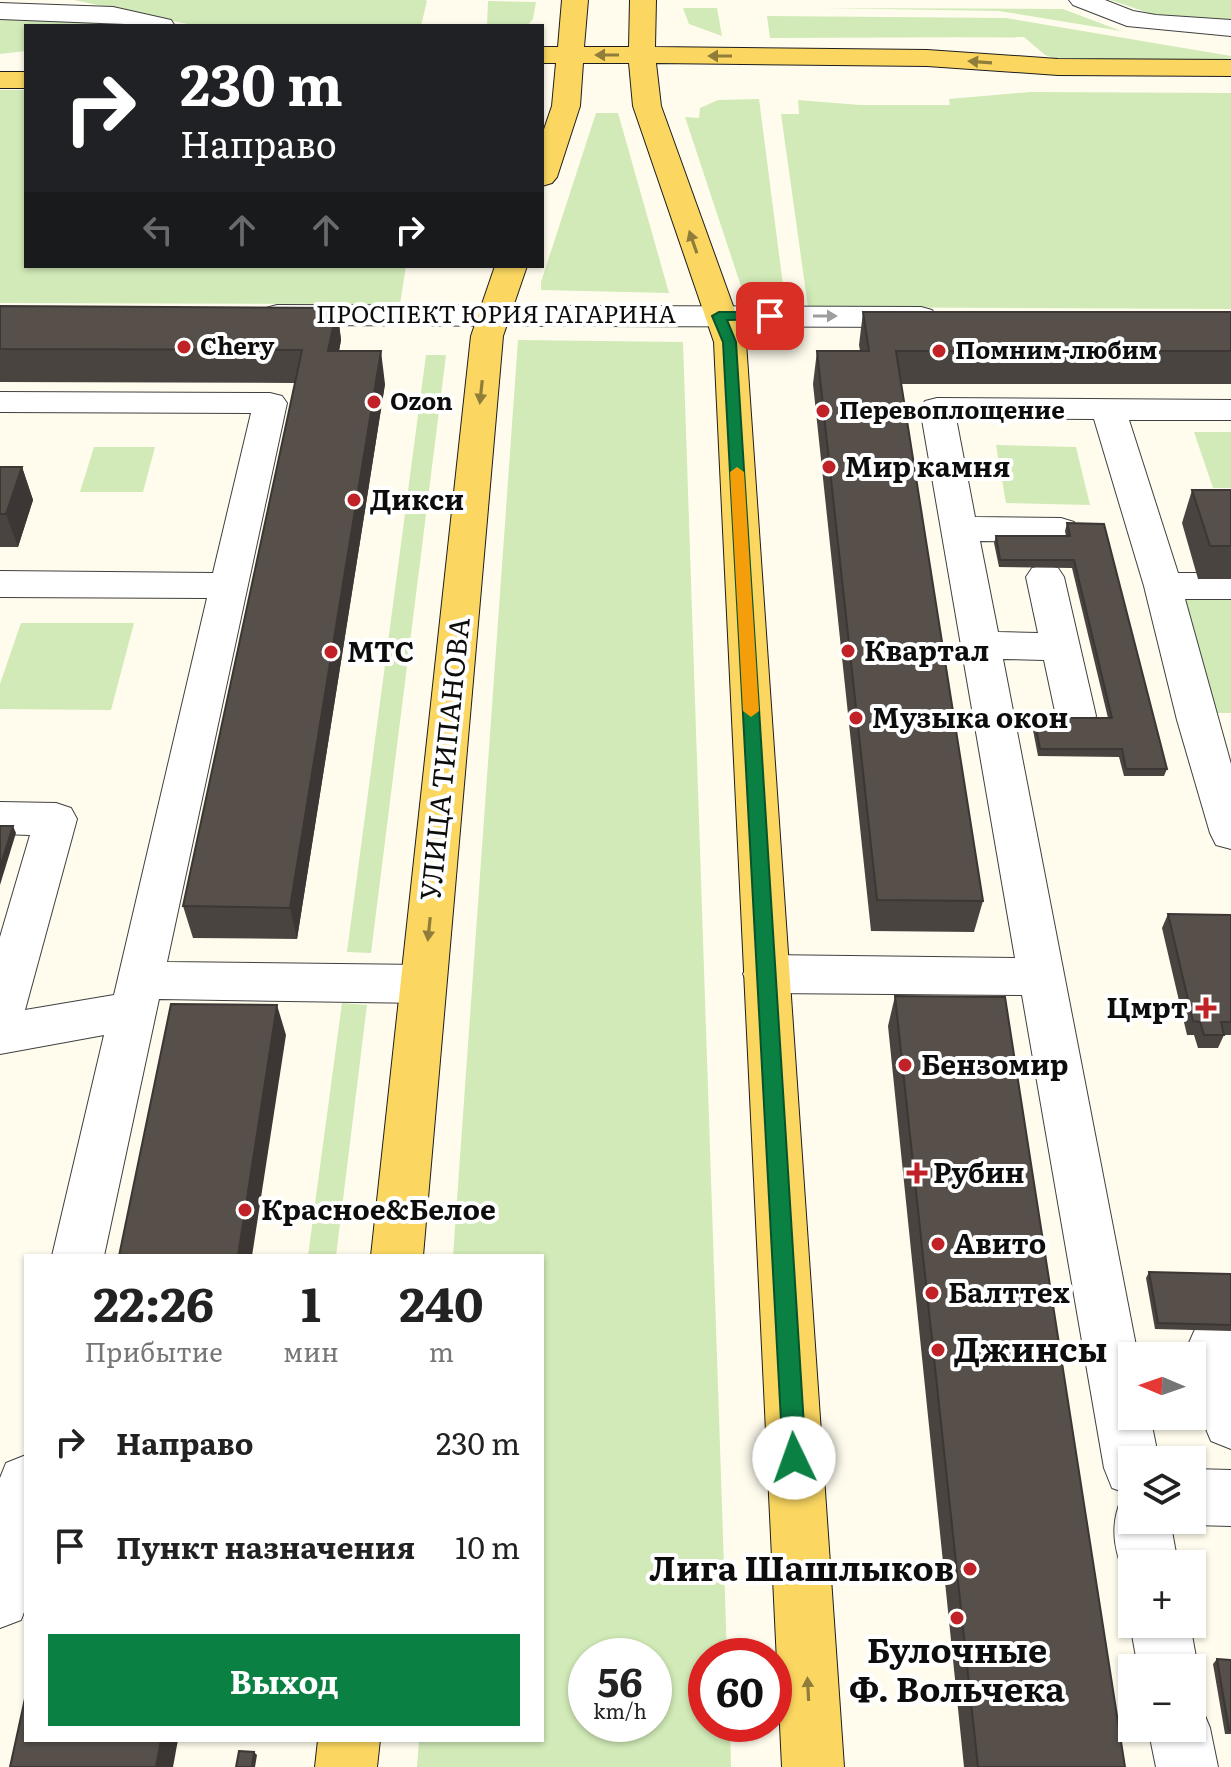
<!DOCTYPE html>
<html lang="ru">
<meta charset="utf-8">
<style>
:root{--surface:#fff;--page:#f6f6f6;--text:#222;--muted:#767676;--accent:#0b8043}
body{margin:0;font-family:Literata,serif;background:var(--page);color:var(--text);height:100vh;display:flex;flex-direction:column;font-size:30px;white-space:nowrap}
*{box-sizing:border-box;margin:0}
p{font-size:26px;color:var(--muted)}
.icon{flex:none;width:44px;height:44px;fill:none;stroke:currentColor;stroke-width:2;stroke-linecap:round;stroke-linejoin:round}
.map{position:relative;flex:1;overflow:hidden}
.details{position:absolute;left:24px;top:1254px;width:520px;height:488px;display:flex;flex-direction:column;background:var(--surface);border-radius:0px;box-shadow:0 2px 6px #0004}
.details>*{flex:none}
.top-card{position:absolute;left:24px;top:24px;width:520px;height:244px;border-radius:0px;box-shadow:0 2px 6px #0004;background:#202124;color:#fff;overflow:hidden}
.needle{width:52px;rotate:272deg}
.buttons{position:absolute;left:1118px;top:1342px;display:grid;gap:16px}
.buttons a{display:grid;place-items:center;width:88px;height:88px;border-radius:0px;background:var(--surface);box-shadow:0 2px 6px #0004;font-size:40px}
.speed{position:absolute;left:568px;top:1638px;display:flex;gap:16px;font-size:40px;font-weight:700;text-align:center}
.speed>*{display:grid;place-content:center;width:104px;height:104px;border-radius:50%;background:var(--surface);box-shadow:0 2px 6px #0004;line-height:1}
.speed small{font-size:20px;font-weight:400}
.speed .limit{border:12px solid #d22;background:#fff;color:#111}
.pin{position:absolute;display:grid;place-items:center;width:68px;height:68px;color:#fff;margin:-34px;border-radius:16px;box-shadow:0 4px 12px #0006}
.me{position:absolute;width:88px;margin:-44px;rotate:357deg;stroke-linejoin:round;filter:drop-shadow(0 0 6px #0008)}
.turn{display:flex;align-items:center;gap:28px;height:168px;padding:0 24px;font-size:36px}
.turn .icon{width:104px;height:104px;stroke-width:2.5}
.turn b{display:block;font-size:56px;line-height:68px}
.lanes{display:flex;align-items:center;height:76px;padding:0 24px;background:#0003;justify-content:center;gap:40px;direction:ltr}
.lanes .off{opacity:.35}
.eta{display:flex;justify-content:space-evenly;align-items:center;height:136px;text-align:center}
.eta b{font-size:48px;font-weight:700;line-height:56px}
.primary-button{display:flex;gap:16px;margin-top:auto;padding:16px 24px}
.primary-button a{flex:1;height:92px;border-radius:0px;background:var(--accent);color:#fff;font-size:32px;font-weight:700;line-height:92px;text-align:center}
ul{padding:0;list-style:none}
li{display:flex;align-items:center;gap:24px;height:104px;padding:0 24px}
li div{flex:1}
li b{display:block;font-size:30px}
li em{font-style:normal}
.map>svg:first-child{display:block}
</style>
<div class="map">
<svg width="1231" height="1767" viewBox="0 0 1231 1767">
<rect width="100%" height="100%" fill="#fffcee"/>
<g fill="#d1eab7" fill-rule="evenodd">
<path d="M74 0H425L427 1 421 26H197Z"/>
<path d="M1110 0H1231V20L1155 15Z"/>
<path d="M488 1 536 2 533 19 527 26H487Z"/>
<path d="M683 8H717L722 36 689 24Z"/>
<path d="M821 8 1063 9 1121 31 999 11Z"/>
<path d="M767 16 1006 18 1231 56V60L1057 59 1045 55 1024 37 770 38Z"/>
<path d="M0 19 118 23 130 26H26V51L0 54Z"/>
<path d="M0 90H26V266H406L400 304 0 303Z"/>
<path d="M1031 92 1231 93V309L808 307 781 114H799L798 100 860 105H950L949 99Z"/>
<path d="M759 99 783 285 741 286 685 117 699 118 700 108 718 100Z"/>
<path d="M596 113H618L669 293 541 290V282Z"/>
<path d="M518 340 683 342 727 1656H706V1724H730L731 1767H417L419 1740H542V1256H453ZM586 1656H654V1724H586Z"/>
<path d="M426 355H446L371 953 347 952Z"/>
<path d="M1194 432H1231V488H1213Z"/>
<path d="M996 445 1076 447 1090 505 1006 503Z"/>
<path d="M94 447H155L143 492H80Z"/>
<path d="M1177 597H1231V713H1208Z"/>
<path d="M21 623H134L111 710 0 709V684Z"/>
<path d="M342 1003 367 1005 336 1256H308Z"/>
</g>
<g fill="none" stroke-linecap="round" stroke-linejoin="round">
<defs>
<g id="minor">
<path d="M1069 0H1105L1133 11 1156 15 1231 20V36L1127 26 1073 5Z"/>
<path d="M0 3 113 7 171 20 175 26 0 19Z"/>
<path d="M277 305 921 307 932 310 937 317 932 324 921 327 277 325 266 322 261 315 266 308Z"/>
<path d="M0 392 270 393 282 396 287 403 167 962 423 965 439 971 446 984 439 997 423 1003 159 999 104 1256H52L104 1035 0 1054V937L30 835 0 834V802L56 803 71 808 77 819 25 1010 114 995 207 598 0 597V571L213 573 251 413 0 412Z"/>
<path d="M937 398 1231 400V420H1129L1178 573H1231V599H1185L1231 764V849L1216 845 1210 833 1177 720 1144 586 1094 419 956 418 975 517 1061 518 1074 522 1079 530 1074 538 1061 542 980 541 998 632 1038 633 1026 577 1032 568 1045 565 1058 568 1064 577 1096 716 1090 726 1076 730 1062 726 1056 716 1044 660 1003 659 1138 1356H1132V1416H1150L1159 1460H1132V1520H1170L1178 1564H1132V1586L1128 1585C1116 1555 1108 1530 1121 1500L1131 1495 1112 1488 1104 1468 1022 995 766 993 750 987 743 974 750 961 766 955 1015 958 920 408 925 401Z"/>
<path d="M1215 1320 1231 1326V1449L1211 1441 1203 1422 1188 1345 1196 1327Z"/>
<path d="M26 1455V1607L21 1620 0 1628V1478L6 1463Z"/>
<path d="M1192 1469 1231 1470V1526L1192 1525 1179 1520H1192Z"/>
<path d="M1132 1620V1624H1190L1198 1668 1192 1683V1668H1138L1130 1624Z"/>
<path d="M1192 1703 1201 1706 1210 1728 1218 1767H1156L1148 1728H1192Z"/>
</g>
<g id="major">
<path d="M562 0H588L584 47H629L630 0H656L655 47 927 50 1058 59 1231 60V76L1058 75 927 66 656 63 661 106 746 342 844 1767H782L714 342 633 106 629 63H583L580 106 557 177 552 183 542 186V135L552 106 556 63H542V47H558Z"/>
<rect x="0" y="72" width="26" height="16"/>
<path d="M495 266H527L503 336 423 1256H371L471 336Z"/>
<path d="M318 1740H380L377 1767H315Z"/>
</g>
</defs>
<use href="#minor" stroke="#404040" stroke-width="2"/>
<use href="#major" stroke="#1e1e1e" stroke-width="2"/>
<use href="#minor" fill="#fff" fill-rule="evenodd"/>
<use href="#major" fill="#fbd761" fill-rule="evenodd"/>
</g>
<g fill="#4a4440">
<path d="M0 306 337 308 341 340 339 351 385 384 297 939 193 938 183 906 295 383 0 382Z"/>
<path d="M863 312H1231V384H901L983 901 974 932 871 931 813 384 817 351H860L859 345Z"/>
<path d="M0 467H22L33 500 18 547H0Z"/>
<path d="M1192 490H1231V579H1198L1182 523Z"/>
<path d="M1067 523 1167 769 1164 776H1124L1119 757 1038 756 1032 725 1034 718H1108L1072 568 999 567 994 543 996 536H1066L1065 531Z"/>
<path d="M1168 914 1231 915V1035H1224L1218 1048H1198L1194 1035H1187L1162 928Z"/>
<path d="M895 996 1125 1767H964L888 1026Z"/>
<path d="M1149 1272 1231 1274V1331L1155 1329 1146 1278Z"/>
<path d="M1217 1659 1231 1660V1734H1225L1213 1664Z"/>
</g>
<g fill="#3c3734">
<path d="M337 308 341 340 333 383 328 351Z"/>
<path d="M381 351 385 384 297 939 290 908Z"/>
<path d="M22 467 33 500 18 547 6 514Z"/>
<path d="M13 826 16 833 0 885V867Z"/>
<path d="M277 1005 286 1035 252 1256H238Z"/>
<path d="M161 1740H178L173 1767H156Z"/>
<path d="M254 1752 257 1755 255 1767H252Z"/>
</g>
<g fill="#564f4a" stroke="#3c3734" stroke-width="2">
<path d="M0 306 337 308 328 351H381L290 908 183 906 302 350 0 349Z"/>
<path d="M863 312H1231V351H896L983 901 877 900 817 351H869Z"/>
<path d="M0 467H22L6 514H0Z"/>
<path d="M1192 490H1231V546H1210Z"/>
<path d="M1067 523 1104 524 1167 769H1126L1122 749H1040L1034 718H1112L1074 560H1000L996 536H1070Z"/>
<path d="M0 826H13L0 867Z"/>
<path d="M1168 914 1231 915V1022H1221L1224 1035H1204L1200 1022 1193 1021Z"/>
<path d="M895 996 1005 997 1125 1767H978Z"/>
<path d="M171 1004 277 1005 238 1256H119Z"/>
<path d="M1149 1272 1231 1274V1325L1158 1323Z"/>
<path d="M1217 1659 1231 1660V1731L1229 1730Z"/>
<path d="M26 1694V1740H161L156 1767H10Z"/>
<path d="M239 1751 254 1752 252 1767H236Z"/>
</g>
<defs><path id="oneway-solid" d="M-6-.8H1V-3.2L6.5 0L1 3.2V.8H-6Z" transform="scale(2)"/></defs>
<g fill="#907c3b">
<use href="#oneway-solid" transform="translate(607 55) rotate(-180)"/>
<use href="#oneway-solid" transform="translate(720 56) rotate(-180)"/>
<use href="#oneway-solid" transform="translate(980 62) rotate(-176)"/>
<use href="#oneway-solid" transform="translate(693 242) rotate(-109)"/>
<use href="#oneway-solid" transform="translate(481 392) rotate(96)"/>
<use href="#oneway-solid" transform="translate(429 929) rotate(96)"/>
<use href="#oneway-solid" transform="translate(808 1689) rotate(-93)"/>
</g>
<use fill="#9e9e9e" href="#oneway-solid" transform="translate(825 316)"/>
<path fill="#0b8043" stroke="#07532c" stroke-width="2" d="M770 312 777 316 775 319 727 320 736 342 806 1458 803 1466 794 1469 786 1466 783 1458 723 342 712 316 719 312Z"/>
<path fill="#f59e0b" d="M737 467 744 472 759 711 751 717 743 711 730 472Z"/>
<g fill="#c12228" stroke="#fff" stroke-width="3">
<circle cx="184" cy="347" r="8"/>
<circle cx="939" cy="351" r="8"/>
<circle cx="374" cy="402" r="8"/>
<circle cx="823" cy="411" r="8"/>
<circle cx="829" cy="467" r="8"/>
<circle cx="354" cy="500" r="8"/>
<circle cx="848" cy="651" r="8"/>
<circle cx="331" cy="652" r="8"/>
<circle cx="856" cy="718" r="8"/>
<path d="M1202 996h8v8h8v8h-8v8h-8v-8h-8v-8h8z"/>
<circle cx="905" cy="1065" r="8"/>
<path d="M913 1161h8v8h8v8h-8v8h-8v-8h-8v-8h8z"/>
<circle cx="245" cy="1210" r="8"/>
<circle cx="938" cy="1244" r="8"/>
<circle cx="932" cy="1293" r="8"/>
<circle cx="938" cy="1350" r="8"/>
<circle cx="970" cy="1569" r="8"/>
<circle cx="957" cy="1618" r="8"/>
</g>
<g text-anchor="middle" stroke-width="8" stroke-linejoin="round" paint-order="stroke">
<g font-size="24" fill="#0d0d0d" stroke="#fff">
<text x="496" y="323">ПРОСПЕКТ ЮРИЯ ГАГАРИНА</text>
</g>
<g font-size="24" font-weight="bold" fill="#0d0d0d" stroke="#fff" text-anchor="start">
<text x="200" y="355">Chery</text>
<text x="955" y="359">Помним-любим</text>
<text x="390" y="410">Ozon</text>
<text x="839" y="419">Перевоплощение</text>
</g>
<g font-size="28" font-weight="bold" fill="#0d0d0d" stroke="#fff" text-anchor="start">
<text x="845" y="477">Мир камня</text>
<text x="370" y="510">Дикси</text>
<text x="864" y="661">Квартал</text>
<text x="347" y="662">МТС</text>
<text x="872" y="728">Музыка окон</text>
<text x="1188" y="1018" text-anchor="end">Цмрт</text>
<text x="921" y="1075">Бензомир</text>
<text x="933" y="1183">Рубин</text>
<text x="261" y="1220">Красное&amp;Белое</text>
<text x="954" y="1254">Авито</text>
<text x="948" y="1303">Балттех</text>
</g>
<g font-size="28" fill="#0d0d0d" stroke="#fff">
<text transform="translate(445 759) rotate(-84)" y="10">УЛИЦА ТИПАНОВА</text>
</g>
<g font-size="34" font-weight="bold" fill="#0d0d0d" stroke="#fff" text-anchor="start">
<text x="954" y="1362">Джинсы</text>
<text x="954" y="1581" text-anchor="end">Лига Шашлыков</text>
<text x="957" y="1663" text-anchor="middle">Булочные<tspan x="957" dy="39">Ф. Вольчека</tspan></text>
</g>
</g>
</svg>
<div class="buttons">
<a><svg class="needle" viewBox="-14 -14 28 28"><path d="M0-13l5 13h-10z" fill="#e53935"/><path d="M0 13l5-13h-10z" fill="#767676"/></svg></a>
<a><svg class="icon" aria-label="layers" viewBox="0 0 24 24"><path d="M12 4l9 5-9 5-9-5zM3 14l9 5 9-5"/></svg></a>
<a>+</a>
<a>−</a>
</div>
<div class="speed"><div>56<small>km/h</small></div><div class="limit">60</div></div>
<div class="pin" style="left:770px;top:316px;background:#d93025"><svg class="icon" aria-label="arrive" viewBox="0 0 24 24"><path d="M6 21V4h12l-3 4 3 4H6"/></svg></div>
<svg class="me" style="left:794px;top:1458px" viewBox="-20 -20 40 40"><circle r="19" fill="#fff"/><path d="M0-13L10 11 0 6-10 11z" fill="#0b8043"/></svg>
<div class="top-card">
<div class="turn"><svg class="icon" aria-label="right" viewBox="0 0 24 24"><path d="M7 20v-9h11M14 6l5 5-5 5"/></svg><div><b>230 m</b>Направо</div></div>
<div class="lanes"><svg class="icon off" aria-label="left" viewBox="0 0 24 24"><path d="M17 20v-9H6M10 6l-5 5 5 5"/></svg><svg class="icon off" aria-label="ahead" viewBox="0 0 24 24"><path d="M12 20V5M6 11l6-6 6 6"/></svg><svg class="icon off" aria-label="ahead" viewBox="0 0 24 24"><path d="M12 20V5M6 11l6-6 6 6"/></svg><svg class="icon" aria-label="right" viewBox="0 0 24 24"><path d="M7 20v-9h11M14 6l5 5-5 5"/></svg></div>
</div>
<section class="details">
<div class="eta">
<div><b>22:26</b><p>Прибытие</p></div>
<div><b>1</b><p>мин</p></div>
<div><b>240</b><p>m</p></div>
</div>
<ul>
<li><svg class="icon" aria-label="right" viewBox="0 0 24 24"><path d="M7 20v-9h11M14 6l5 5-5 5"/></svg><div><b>Направо</b></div><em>230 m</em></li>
<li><svg class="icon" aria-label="arrive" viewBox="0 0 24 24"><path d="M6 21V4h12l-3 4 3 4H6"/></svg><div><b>Пункт назначения</b></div><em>10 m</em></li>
</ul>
<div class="primary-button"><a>Выход</a></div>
</section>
</div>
